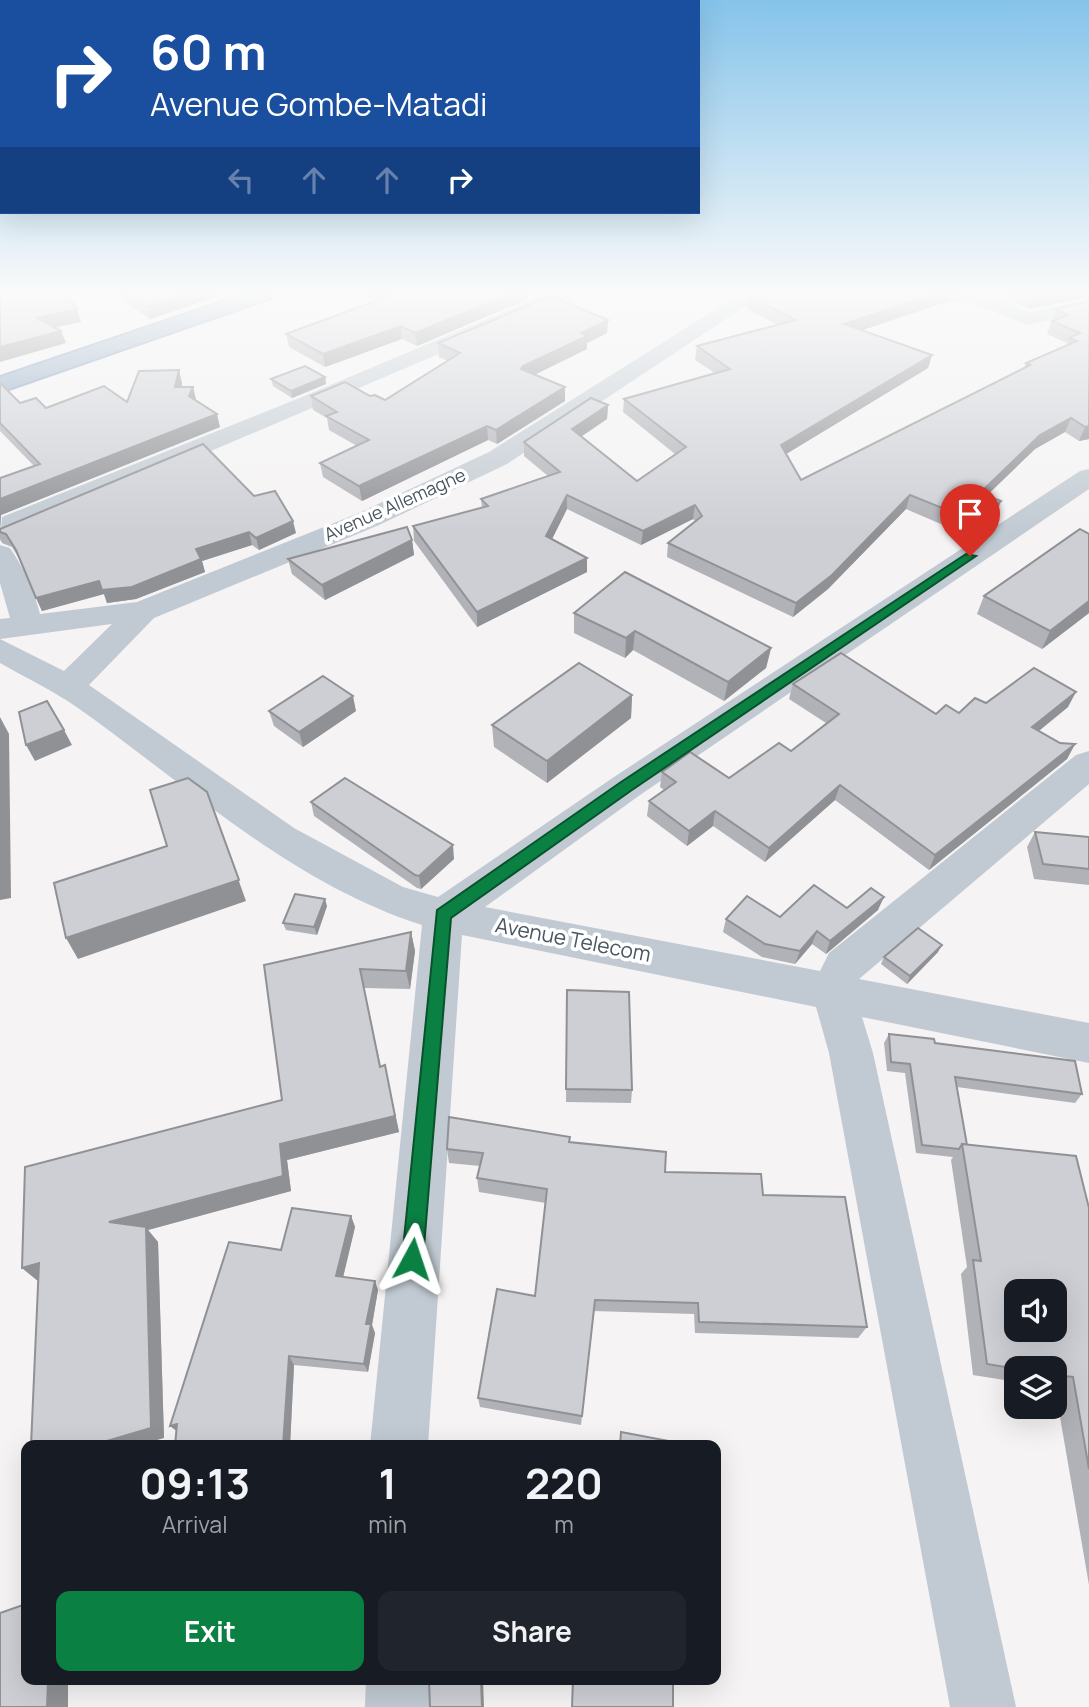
<!DOCTYPE html>
<style>
:root{--surface:#171b24;--page:#20242c;--text:#f1f3f6;--muted:#9ea1a6;--accent:#0b8043}
body{margin:0;font-family:Manrope,sans-serif;background:var(--page);color:var(--text);height:100vh;display:flex;flex-direction:column;font-size:26px;white-space:nowrap}
*{box-sizing:border-box;margin:0}
p{font-size:23px;color:var(--muted)}
.icon{flex:none;width:38px;height:38px;fill:none;stroke:currentColor;stroke-width:2;stroke-linecap:round;stroke-linejoin:round}
.map{position:relative;flex:1;overflow:hidden}
.panel{position:absolute;left:21px;top:1440px;width:700px;height:245px;display:flex;flex-direction:column;background:var(--surface);border-radius:14px;box-shadow:0 7px 28px #0002}
.panel>*{flex:none}
.banner{position:absolute;left:0px;top:0px;width:700px;height:214px;box-shadow:0 7px 28px #0002;background:#1a4fa0;color:#fff;overflow:hidden}
.buttons{position:absolute;left:1004px;top:1279px;display:grid;gap:14px}
.buttons a{display:grid;place-items:center;width:63px;height:63px;border-radius:14px;background:var(--surface);box-shadow:0 7px 28px #0002;font-size:35px}
.pin{position:absolute;display:grid;place-items:center;width:60px;height:60px;color:#fff;margin:-72px -30px;border-radius:50% 50% 50% 0;rotate:-45deg;box-shadow:0 0 7px #0007}
.pin .icon{rotate:45deg}
.me{position:absolute;width:77px;margin:-38px;rotate:5deg;stroke-linejoin:round;filter:drop-shadow(0 0 5px #0008)}
.turn{display:flex;align-items:center;gap:24px;height:147px;padding:0 35px;font-size:32px}
.turn .icon{width:91px;height:91px;stroke-width:2.5}
.turn b{display:block;font-size:49px;line-height:60px}
.lanes{display:flex;align-items:center;height:66px;padding:0 35px;background:#0003;justify-content:center;gap:35px;direction:ltr}
.lanes .off{opacity:.35}
.eta{display:flex;justify-content:space-evenly;align-items:center;height:119px;text-align:center}
.eta b{font-size:42px;font-weight:700;line-height:49px}
.primary-button{display:flex;gap:14px;margin-top:auto;padding:14px 35px}
.primary-button a{flex:1;height:80px;border-radius:14px;background:var(--accent);color:#fff;font-size:28px;font-weight:700;line-height:80px;text-align:center}
.primary-button a+a{background:var(--page);color:var(--text)}
.map>svg:first-child{display:block}
</style>
<div class="map">
<svg width="1089" height="1707" viewBox="0 0 1089 1707">
<rect width="100%" height="100%" fill="#f5f3f3"/>
<g fill="none" stroke-linecap="round" stroke-linejoin="round">
<defs>
<path id="highway" d="M245 294H274L271 298 0 392V377Z"/>
</defs>
<use href="#highway" stroke="#7690ad" stroke-width="4"/>
<g fill="#c1cad2" fill-rule="evenodd">
<path d="M546 294H573L570 298 0 541 2 517 302 397Z"/>
<path d="M740 294H764L507 464 379 525 154 618 89 685 294 828 403 887 438 897 614 777 1080 471 1089 469V489L640 795 485 907 820 971 829 953 1076 755 1089 751V784L859 979 1089 1023V1063L862 1017 873 1053 1016 1707H950L829 1053 816 1007 462 935 428 1446H370L422 925C292 884 188 786 78 708 54 691 26 678 0 663V619L10 618 0 583V545L10 548C24 568 34 591 40 614L137 602 359 513 489 452ZM112 624 64 671 0 639Z"/>
<path d="M956 294H983L1029 312 1089 299V311L1027 325 959 298Z"/>
<path d="M366 1680H430L431 1707H365Z"/>
</g>
<use href="#highway" fill="#8ba5c1" fill-rule="evenodd"/>
</g>
<g fill="#b0b2b7">
<path d="M113 294H224L150 319Z"/>
<path d="M363 294H527L528 299 417 346 402 339 325 367 289 347 286 334 377 300Z"/>
<path d="M752 294H961L959 301 946 302 862 330 932 355 928 368 786 454 801 480 1024 368 1026 363 1066 346 1067 343 1047 334 1056 309 1089 302V439L1079 441 1065 432 1035 449 987 495 996 515 971 537 906 509 828 589 793 617 667 557 668 543 695 521 693 519 641 545 567 509 552 539 587 572 477 627 414 541 413 526 482 508 481 499 548 476 524 456V442L608 405 607 419 581 436 637 481 675 454 623 412 624 399 715 373 695 360 697 346 778 325 747 309 748 296Z"/>
<path d="M999 294H1089V297L1029 309Z"/>
<path d="M608 320 607 333 587 343V349L534 375 565 401 497 444 488 440 362 501 323 477 320 463 357 446 329 430 327 418 313 410 311 396H370L385 400 448 361 439 357 438 343Z"/>
<path d="M325 377 326 384 292 398 273 386 271 379Z"/>
<path d="M0 383 20 403 46 408 127 402 182 383V387H193L196 400 220 427 1 515 0 529 254 496 296 533 259 550 252 545 202 561 205 572 136 599 107 603 104 594 42 611 20 560 12 547 2 543 0 538V478L34 466 0 431Z"/>
<path d="M1089 534V613L1042 649 977 614 984 596Z"/>
<path d="M412 540 414 555 325 600 292 574 288 559Z"/>
<path d="M574 613 771 648 766 668 724 701 633 650 625 658 574 633Z"/>
<path d="M793 684 936 714 959 713 986 703 1068 707 1039 731 1060 743 1075 744 1067 759 929 870 835 800 765 862 713 826 687 846 647 816 649 801 664 790 660 787 662 772 729 778 791 751 826 723 789 699Z"/>
<path d="M632 695 631 718 547 783 494 747 492 725Z"/>
<path d="M269 711H356L303 747 274 726Z"/>
<path d="M311 802 454 859 421 889 417 888 314 816Z"/>
<path d="M1035 832 1089 837V885L1034 879 1027 847Z"/>
<path d="M327 906 317 935 286 930 283 923Z"/>
<path d="M847 908 878 910 826 954 812 944 795 964 762 957 723 932 726 919 780 917Z"/>
<path d="M411 932 415 951 410 989 364 988 381 1067 385 1065 399 1132 287 1160 291 1191 148 1230 158 1242 164 1438 38 1281 22 1268 282 1100 264 965Z"/>
<path d="M938 952 907 984 881 964 884 957Z"/>
<path d="M567 990 632 1090 631 1103 566 1102Z"/>
<path d="M889 1034 935 1043 1082 1094 1075 1103 957 1087 967 1145 1089 1208V1585L1055 1388V1368H1017V1382L973 1375 961 1274 967 1267 951 1160 953 1157 916 1153 905 1073 887 1071 884 1043Z"/>
<path d="M570 1137V1142L665 1172 763 1195 867 1327 858 1338 695 1333 694 1314 593 1311 581 1425 480 1407 478 1398 535 1296 546 1203 479 1192 477 1178 480 1166 449 1163 447 1149Z"/>
<path d="M351 1216 355 1227 343 1277 378 1290 372 1325 375 1333 368 1372 294 1365 290 1446 281 1250Z"/>
</g>
<g fill="#909195">
<path d="M184 294H224L150 319 147 307Z"/>
<path d="M510 294H527L528 299 417 346 415 333Z"/>
<path d="M935 294H948L946 302 842 337 844 324Z"/>
<path d="M1048 294H1089V297L1029 309 1034 296Z"/>
<path d="M77 309 81 322 42 330 37 318Z"/>
<path d="M608 320 607 333 587 343V349L524 380 521 369 523 366 581 333Z"/>
<path d="M401 326 402 339 325 367 323 354Z"/>
<path d="M61 331 66 343 0 362V347Z"/>
<path d="M932 355 928 368 778 459 781 445Z"/>
<path d="M179 370 182 383 179 400 175 387Z"/>
<path d="M325 377 326 384 292 398 291 391Z"/>
<path d="M193 387 196 400 193 409 189 396Z"/>
<path d="M565 387V401L497 444 496 430Z"/>
<path d="M608 405 607 419 572 443V429Z"/>
<path d="M217 414 220 427 1 515 0 532V499Z"/>
<path d="M1071 418 1065 432 1035 449 975 507 980 493 1040 435Z"/>
<path d="M487 426 488 440 362 501 359 486Z"/>
<path d="M1089 426V439L1079 441 1085 427Z"/>
<path d="M567 495V509L546 551V536Z"/>
<path d="M910 495 906 509 828 589 793 617 796 603Z"/>
<path d="M1001 501 996 515 971 537 977 522Z"/>
<path d="M695 505 693 519 641 545 643 531Z"/>
<path d="M293 521 296 533 259 550 256 538Z"/>
<path d="M249 532 252 545 202 561 205 572 136 599 107 603 104 594 42 611 36 598 196 549Z"/>
<path d="M412 540 414 555 325 600 322 585Z"/>
<path d="M587 558V572L477 627V612Z"/>
<path d="M1089 601V613L1042 649 1050 631Z"/>
<path d="M635 631 633 650 625 658 626 638Z"/>
<path d="M771 648 766 668 724 701 728 682Z"/>
<path d="M1076 692 1068 707 1025 742 1032 727Z"/>
<path d="M632 695 631 718 547 783V761Z"/>
<path d="M353 696 356 711 303 747 299 732Z"/>
<path d="M0 717 9 734 11 898 0 900Z"/>
<path d="M64 730 72 745 35 761 26 745Z"/>
<path d="M1075 744 1067 759 929 870 935 855Z"/>
<path d="M840 785 835 800 765 862 769 848Z"/>
<path d="M207 792 246 901 78 959 66 938 239 880Z"/>
<path d="M715 811 713 826 687 846 689 831Z"/>
<path d="M453 845 454 859 421 889 419 876Z"/>
<path d="M884 897 878 910 826 954 830 941Z"/>
<path d="M325 899 327 906 317 935 314 927Z"/>
<path d="M817 931 812 944 795 964 800 951Z"/>
<path d="M411 932 415 951 410 989 406 971Z"/>
<path d="M942 945 938 952 907 984 910 976Z"/>
<path d="M385 1065 399 1132 287 1160 291 1191 148 1230 158 1242 164 1438 136 1446H90L109 1222Z"/>
<path d="M351 1216 355 1227 341 1286 336 1276Z"/>
<path d="M39 1263 38 1281 22 1268Z"/>
<path d="M375 1281 378 1290 372 1325 375 1333 368 1372 364 1364 366 1324Z"/>
<path d="M289 1356 294 1365 290 1446H283Z"/>
<path d="M177 1424 179 1433 170 1426Z"/>
<path d="M48 1680H68V1707H47Z"/>
<path d="M481 1680H483L484 1707H482Z"/>
</g>
<g fill="#cdcfd5" stroke="#909195" stroke-width="2" fill-rule="evenodd">
<path d="M0 294H66L77 309 37 318 61 331 0 347Z"/>
<path d="M128 294H184L147 307Z"/>
<path d="M390 294H510L415 333 401 326 323 354 286 334 392 295Z"/>
<path d="M752 294H935L844 324 932 355 781 445 801 480 1030 365 1026 363 1077 341 1069 338 1080 333 1052 321 1068 315 1056 309 1089 301V426L1085 427 1071 418 1040 435 980 493 1001 501 977 522 910 495 832 575 796 603 668 543 702 516 695 505 643 531 567 495 546 536 587 558 477 612 413 526 488 506 481 499 560 472 524 442 591 398 608 405 572 429 637 481 686 447 624 399 730 369 697 346 796 320 748 296Z"/>
<path d="M1028 294H1048L1034 296Z"/>
<path d="M551 296 608 320 581 333 587 336 523 366 521 369 565 387 496 430 487 426 359 486 320 463 369 440 326 416 337 412 311 396 345 382 370 396 375 395 385 400 460 353 438 343Z"/>
<path d="M305 366 325 377 291 391 271 379Z"/>
<path d="M179 370 175 387H193L189 396 217 414 0 499V478L40 464 0 423V383L20 403 36 398 46 408 104 386 127 402 139 371Z"/>
<path d="M203 444 254 496 275 491 293 521 256 538 249 532 196 549 201 559 132 587 102 590 99 581 36 598 16 550 6 534 0 532V529Z"/>
<path d="M407 527 412 540 322 585 288 559Z"/>
<path d="M1080 529 1089 534V601L1050 631 984 596Z"/>
<path d="M625 572 771 648 728 682 635 631 626 638 574 613Z"/>
<path d="M841 653 936 714 946 705 959 713 975 698 986 703 1034 668 1076 692 1032 727 1060 743 1075 744 935 855 840 785 769 848 715 811 689 831 649 801 676 782 662 772 690 752 729 778 779 743 791 751 839 714 793 684Z"/>
<path d="M579 663 632 695 547 761 492 725Z"/>
<path d="M323 676 353 696 299 732 269 711Z"/>
<path d="M47 701 64 730 26 745 19 712Z"/>
<path d="M188 778 207 792 239 880 66 938 54 883 167 846 150 790Z"/>
<path d="M345 778 453 845 419 876 415 875 311 802Z"/>
<path d="M1035 832 1089 837V869L1043 864Z"/>
<path d="M814 885 847 908 871 888 884 897 830 941 817 931 800 951 765 944 726 919 747 896 780 917Z"/>
<path d="M295 894 325 899 314 927 283 923Z"/>
<path d="M918 928 942 945 910 976 884 957Z"/>
<path d="M411 932 406 971 360 969 380 1067 385 1065 395 1116 280 1144 283 1176 109 1222 146 1227 151 1428 90 1446H31L39 1263 22 1268 25 1167 282 1100 264 965Z"/>
<path d="M567 990 629 992 632 1090 566 1089Z"/>
<path d="M889 1034 934 1039 935 1043 1075 1061 1082 1094 955 1077 967 1145 962 1144 959 1149 922 1145 910 1064 891 1062Z"/>
<path d="M449 1117 570 1137 569 1142 666 1152 665 1172 761 1174 763 1195 845 1197 867 1327 699 1322 698 1303 595 1300 582 1416 478 1398 497 1289 535 1296 547 1189 477 1178 483 1153 447 1149Z"/>
<path d="M962 1144 1076 1156 1089 1208V1469L1073 1377 1055 1375V1368L1017 1369 987 1364 973 1260 981 1261ZM1017 1292H1055V1330H1017Z"/>
<path d="M292 1208 351 1216 336 1276 375 1281 366 1324H371L364 1364 289 1356 283 1446H175L177 1424 170 1426 229 1242 281 1250Z"/>
<path d="M621 1432 669 1441V1446H620Z"/>
<path d="M26 1604V1680H48L47 1707H0V1613Z"/>
<path d="M429 1680H481L482 1707H429H430Z"/>
<path d="M573 1680H673V1707H572Z"/>
</g>
<linearGradient id="sky" x2="0" y2="1"><stop stop-color="#85c3ea"/><stop offset="0.55" stop-color="#fafafa"/><stop offset="1" stop-color="#fafafa" stop-opacity="0"/></linearGradient>
<rect width="1089" height="533" fill="url(#sky)"/>
<path fill="#0b8043" stroke="#07532c" stroke-width="2" d="M966 554 976 556 632 790 451 918 423 1259 420 1267 412 1270 405 1267 402 1259 437 910 621 782Z"/>
<g text-anchor="middle" stroke-width="7" stroke-linejoin="round" paint-order="stroke">
<g font-size="18" fill="#4a5661" stroke="#fff">
<text transform="translate(395 505) rotate(-24)" y="6">Avenue Allemagne</text>
</g>
<g font-size="21" fill="#4a5661" stroke="#fff">
<text transform="translate(573 940) rotate(11)" y="7">Avenue Telecom</text>
</g>
</g>
</svg>
<div class="buttons">
<a><svg class="icon" aria-label="sound" viewBox="0 0 24 24"><path d="M4 9h4l5-4v14l-5-4H4zM17 9q2 3 0 6"/></svg></a>
<a><svg class="icon" aria-label="layers" viewBox="0 0 24 24"><path d="M12 4l9 5-9 5-9-5zM3 14l9 5 9-5"/></svg></a>
</div>
<div class="pin" style="left:970px;top:556px;background:#d93025"><svg class="icon" aria-label="arrive" viewBox="0 0 24 24"><path d="M6 21V4h12l-3 4 3 4H6"/></svg></div>
<svg class="me" style="left:412px;top:1259px" viewBox="-20 -20 40 40"><path d="M0-17L14 15 0 8-14 15z" fill="#0b8043" stroke="#fff" stroke-width="4"/></svg>
<div class="banner">
<div class="turn"><svg class="icon" aria-label="right" viewBox="0 0 24 24"><path d="M7 20v-9h11M14 6l5 5-5 5"/></svg><div><b>60 m</b>Avenue Gombe-Matadi</div></div>
<div class="lanes"><svg class="icon off" aria-label="left" viewBox="0 0 24 24"><path d="M17 20v-9H6M10 6l-5 5 5 5"/></svg><svg class="icon off" aria-label="ahead" viewBox="0 0 24 24"><path d="M12 20V5M6 11l6-6 6 6"/></svg><svg class="icon off" aria-label="ahead" viewBox="0 0 24 24"><path d="M12 20V5M6 11l6-6 6 6"/></svg><svg class="icon" aria-label="right" viewBox="0 0 24 24"><path d="M7 20v-9h11M14 6l5 5-5 5"/></svg></div>
</div>
<section class="panel">
<div class="eta">
<div><b>09:13</b><p>Arrival</p></div>
<div><b>1</b><p>min</p></div>
<div><b>220</b><p>m</p></div>
</div>
<div class="primary-button"><a>Exit</a><a>Share</a></div>
</section>
</div>
